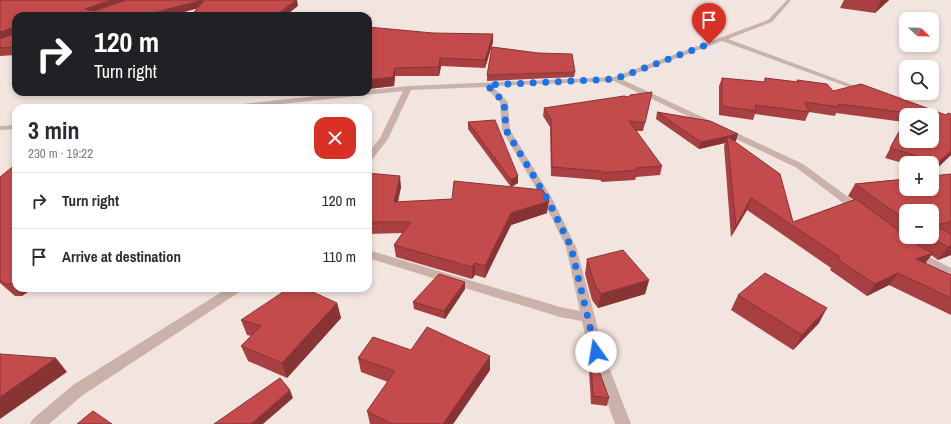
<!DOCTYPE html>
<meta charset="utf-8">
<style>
:root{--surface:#fff;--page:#f2f2f3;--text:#2b2b33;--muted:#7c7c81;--line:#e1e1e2}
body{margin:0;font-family:"Archivo Narrow",sans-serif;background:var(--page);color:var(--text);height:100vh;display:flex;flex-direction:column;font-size:15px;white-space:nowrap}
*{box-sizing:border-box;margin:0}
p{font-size:13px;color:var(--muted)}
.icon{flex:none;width:22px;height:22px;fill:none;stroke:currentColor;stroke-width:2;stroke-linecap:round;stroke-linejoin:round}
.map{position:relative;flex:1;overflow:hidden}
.drawer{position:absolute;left:12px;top:104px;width:360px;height:188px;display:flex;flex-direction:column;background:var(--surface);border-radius:12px;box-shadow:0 2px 6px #0003}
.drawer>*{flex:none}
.guide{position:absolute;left:12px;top:12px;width:360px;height:84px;border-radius:12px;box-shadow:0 2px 6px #0003;background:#202124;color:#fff;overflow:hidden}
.needle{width:26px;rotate:112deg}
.fabs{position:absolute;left:899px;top:12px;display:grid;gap:8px}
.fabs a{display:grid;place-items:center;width:40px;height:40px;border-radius:8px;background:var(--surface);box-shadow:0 2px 6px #0003;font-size:20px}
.pin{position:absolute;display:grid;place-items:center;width:34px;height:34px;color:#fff;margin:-41px -17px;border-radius:50% 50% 50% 0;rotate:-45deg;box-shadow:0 0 4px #0007}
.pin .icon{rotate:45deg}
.me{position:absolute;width:44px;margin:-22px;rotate:347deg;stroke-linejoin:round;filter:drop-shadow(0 0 3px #0008)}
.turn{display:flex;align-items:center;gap:14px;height:84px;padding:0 16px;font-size:18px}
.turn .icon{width:52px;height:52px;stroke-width:2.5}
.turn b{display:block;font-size:28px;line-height:34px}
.round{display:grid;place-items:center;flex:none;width:42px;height:42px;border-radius:12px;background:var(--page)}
.overview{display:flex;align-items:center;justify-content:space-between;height:68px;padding:0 16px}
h1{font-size:24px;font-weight:700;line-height:30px}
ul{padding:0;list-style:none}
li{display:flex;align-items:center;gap:12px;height:56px;padding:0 16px;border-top:1px solid var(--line)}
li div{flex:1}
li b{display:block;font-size:15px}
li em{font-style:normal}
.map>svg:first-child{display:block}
</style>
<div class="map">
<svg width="951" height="424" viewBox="0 0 951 424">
<rect width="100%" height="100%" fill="#f2e4df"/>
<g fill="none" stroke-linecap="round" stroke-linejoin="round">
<g fill="#cab1aa" fill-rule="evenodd">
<path d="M787 0H791L772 22 728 39 866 90V92H862L722 41 621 79 803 164 863 208 864 210 863 212H855L797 168 614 81 492 86 508 102 510 130 553 200 576 247 595 317 603 352 631 424H615L589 352 582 321 560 317 368 258V250L560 307 580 311 566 247 543 200 502 130 500 102 485 87 411 90 388 139 371 161 368 162V153L380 138 403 91 245 108H221L225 106 352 92H368V90L408 86 614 77 768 20Z"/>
<path d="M16 125V129L0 130V126Z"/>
<path d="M916 250 951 268V277L912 257 910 254 912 251Z"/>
<path d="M228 288H243L241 291 83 395 49 424H30L33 419 73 385Z"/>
</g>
</g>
<g fill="#a84041" fill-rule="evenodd">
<path d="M0 0 298 6 191 16 197 9 16 16V55L0 56Z"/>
<path d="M844 0H889L875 13 840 8Z"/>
<path d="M368 27 493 42 485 68 441 66 439 76H395L394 86 368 89Z"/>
<path d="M575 72 574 77 487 81V75Z"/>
<path d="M722 78 764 82 765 78 797 82V80L833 91 946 115 951 114V155L933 172H932V163H906V164L885 158 904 122 836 113 835 116 809 112 805 121 755 114 753 120 719 115V86ZM906 115H932L906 141Z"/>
<path d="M652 92 643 131H635L662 166 660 175 636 177 635 180 602 182 600 180 551 176 550 127 543 116 544 108 629 97Z"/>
<path d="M657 112 710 121 736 141H734L793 222 854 200 848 196 855 184 951 174V234H950H951V255L938 260 931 255 925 263 951 275V315L889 285 867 296 830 270 831 268 747 210 731 237 724 146 725 143 699 149 656 119ZM906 211 932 237H906Z"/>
<path d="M468 122 518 176V183L511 187 547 213 511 225 485 278 475 275 472 279 396 257 394 245 402 233 368 234V173L401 187 398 202 452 199 511 187 468 129Z"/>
<path d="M0 177 22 296H15L0 283Z"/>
<path d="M587 259 649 280 645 294 598 308 592 300 585 274Z"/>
<path d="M465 289 445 319 414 309 413 302Z"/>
<path d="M738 295 819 323 793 350 731 310Z"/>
<path d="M337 303 341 318 287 378 248 361 241 346 251 336 247 335 241 320Z"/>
<path d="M411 350 490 370 453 424H370L367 411 388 382 361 372 358 358Z"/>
<path d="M591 362 609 398 607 406 591 404 589 370Z"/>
</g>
<g fill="#883435">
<path d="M111 0H132L88 16 85 9Z"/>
<path d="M203 0H204L206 6 170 16H142Z"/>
<path d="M296 0H297L298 6 285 16H275Z"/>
<path d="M881 0H889L875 13Z"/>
<path d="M371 17 372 24 368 27V19Z"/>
<path d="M12 28 16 36 0 40V32Z"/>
<path d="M493 34V42L485 68V60Z"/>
<path d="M440 58 441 66 439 76V67Z"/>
<path d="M395 68V76L394 86 368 89V80Z"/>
<path d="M738 134 736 141 728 142 727 136Z"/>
<path d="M727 137 725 143 699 149 701 142Z"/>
<path d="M951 151V155L933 172 939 162Z"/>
<path d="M400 176 401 187 395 213 394 202Z"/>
<path d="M518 176V183L511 187V180Z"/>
<path d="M751 198 747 210 731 237 736 226Z"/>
<path d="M549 201 547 213 511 225 485 278V266L511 213Z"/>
<path d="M951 245V255L938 260 948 247Z"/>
<path d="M933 253 924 265 916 259Z"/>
<path d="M475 263V275L472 279V267Z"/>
<path d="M898 273 889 285 867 296 875 284Z"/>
<path d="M649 280 645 294 598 308 601 294Z"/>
<path d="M16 282V288H34L22 296 13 284Z"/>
<path d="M465 282V289L445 319 444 311Z"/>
<path d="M337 303 341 318 287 378 282 363Z"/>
<path d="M827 308 819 323 793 350 802 335Z"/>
<path d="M490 356V370L453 424H443Z"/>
<path d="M56 358 67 372 0 419V397Z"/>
<path d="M290 390 293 398 263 424H251Z"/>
</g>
<g fill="#c34b4c" stroke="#883435">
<path d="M0 0H111L85 9 94 11 126 0H203L142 16H16V47L0 48V39L13 34 14 30 12 28 0 32Z"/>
<path d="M204 0H296L275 16H301H191Z"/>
<path d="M368 27 433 33 493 34 485 60 440 58 439 67 395 68 393 77 368 80Z"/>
<path d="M492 47 538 53 572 54 575 72 487 75Z"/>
<path d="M722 78 765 82V78L798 82 797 80 827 84 833 91 861 84 946 115 948 113 951 114V151L939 162 890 148 906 119V141H932V115H908L909 113 838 104 839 107 805 102 809 112 755 105 756 111 722 106Z"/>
<path d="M652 92 645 123 629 121 662 166 636 168 637 170 603 173 601 171 552 167 551 119 544 108 624 96 629 97 630 95Z"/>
<path d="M657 112 710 121 738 134 701 142Z"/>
<path d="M495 120 518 176 511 180 468 122Z"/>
<path d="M727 136 780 174 793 222 856 199 906 236V237H908L922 248 933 253 916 259 951 275V298L898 273 875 284 836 258 840 257 751 198 736 226Z"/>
<path d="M16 164V282L13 284H5L0 279V177Z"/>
<path d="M368 173 400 176 394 202 452 199 454 181 543 190 549 201 511 213 485 266 475 263 472 267 394 245 411 222H368Z"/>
<path d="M951 174V222L934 225 951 234V245L948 247 930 237H932V211H906V220L855 184 906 179V189H932V176Z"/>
<path d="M623 250 649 280 601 294 595 285 587 259Z"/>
<path d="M765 273 827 308 802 335 738 295Z"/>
<path d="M439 274 465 282 444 311 413 302Z"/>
<path d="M289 288H304L337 303 282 363 241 346 261 326 241 320Z"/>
<path d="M427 327 490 356 443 424H392L367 411 395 371 358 358 373 337 411 350Z"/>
<path d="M0 354 56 358 0 397Z"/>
<path d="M591 362 596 363 609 398 593 396Z"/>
<path d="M280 378 290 390 251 424H214Z"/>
<path d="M93 411 112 424H77Z"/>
</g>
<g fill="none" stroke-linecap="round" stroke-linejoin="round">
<path stroke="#1a73e8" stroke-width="7" stroke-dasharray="0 12.6" d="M596 352 571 247 548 200 506 130 504 102 487 85 615 79 709 44"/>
</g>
</svg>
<div class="fabs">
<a><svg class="needle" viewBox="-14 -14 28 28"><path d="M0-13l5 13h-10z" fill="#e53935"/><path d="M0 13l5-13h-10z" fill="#7c7c81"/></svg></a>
<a><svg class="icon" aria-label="search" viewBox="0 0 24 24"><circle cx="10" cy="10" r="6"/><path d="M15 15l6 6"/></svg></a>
<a><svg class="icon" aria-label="layers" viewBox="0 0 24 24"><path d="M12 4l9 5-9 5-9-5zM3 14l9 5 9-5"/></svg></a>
<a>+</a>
<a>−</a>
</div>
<div class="pin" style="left:709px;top:44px;background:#d93025"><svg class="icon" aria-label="arrive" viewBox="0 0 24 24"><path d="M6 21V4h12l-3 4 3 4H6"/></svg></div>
<svg class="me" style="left:596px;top:352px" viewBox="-20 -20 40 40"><circle r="19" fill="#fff"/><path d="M0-13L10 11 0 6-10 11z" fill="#1a73e8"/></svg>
<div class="guide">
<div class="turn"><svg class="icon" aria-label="right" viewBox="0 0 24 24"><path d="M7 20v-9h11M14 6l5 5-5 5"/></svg><div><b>120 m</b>Turn right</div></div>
</div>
<section class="drawer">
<div class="overview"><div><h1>3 min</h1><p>230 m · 19:22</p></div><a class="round" style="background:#d93025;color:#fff"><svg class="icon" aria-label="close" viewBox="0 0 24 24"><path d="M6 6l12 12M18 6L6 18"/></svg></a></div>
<ul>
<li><svg class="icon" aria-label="right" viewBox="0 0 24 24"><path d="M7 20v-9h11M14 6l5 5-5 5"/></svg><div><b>Turn right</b></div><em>120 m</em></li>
<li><svg class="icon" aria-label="arrive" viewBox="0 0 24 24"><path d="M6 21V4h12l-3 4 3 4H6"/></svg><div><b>Arrive at destination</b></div><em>110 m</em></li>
</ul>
</section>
</div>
